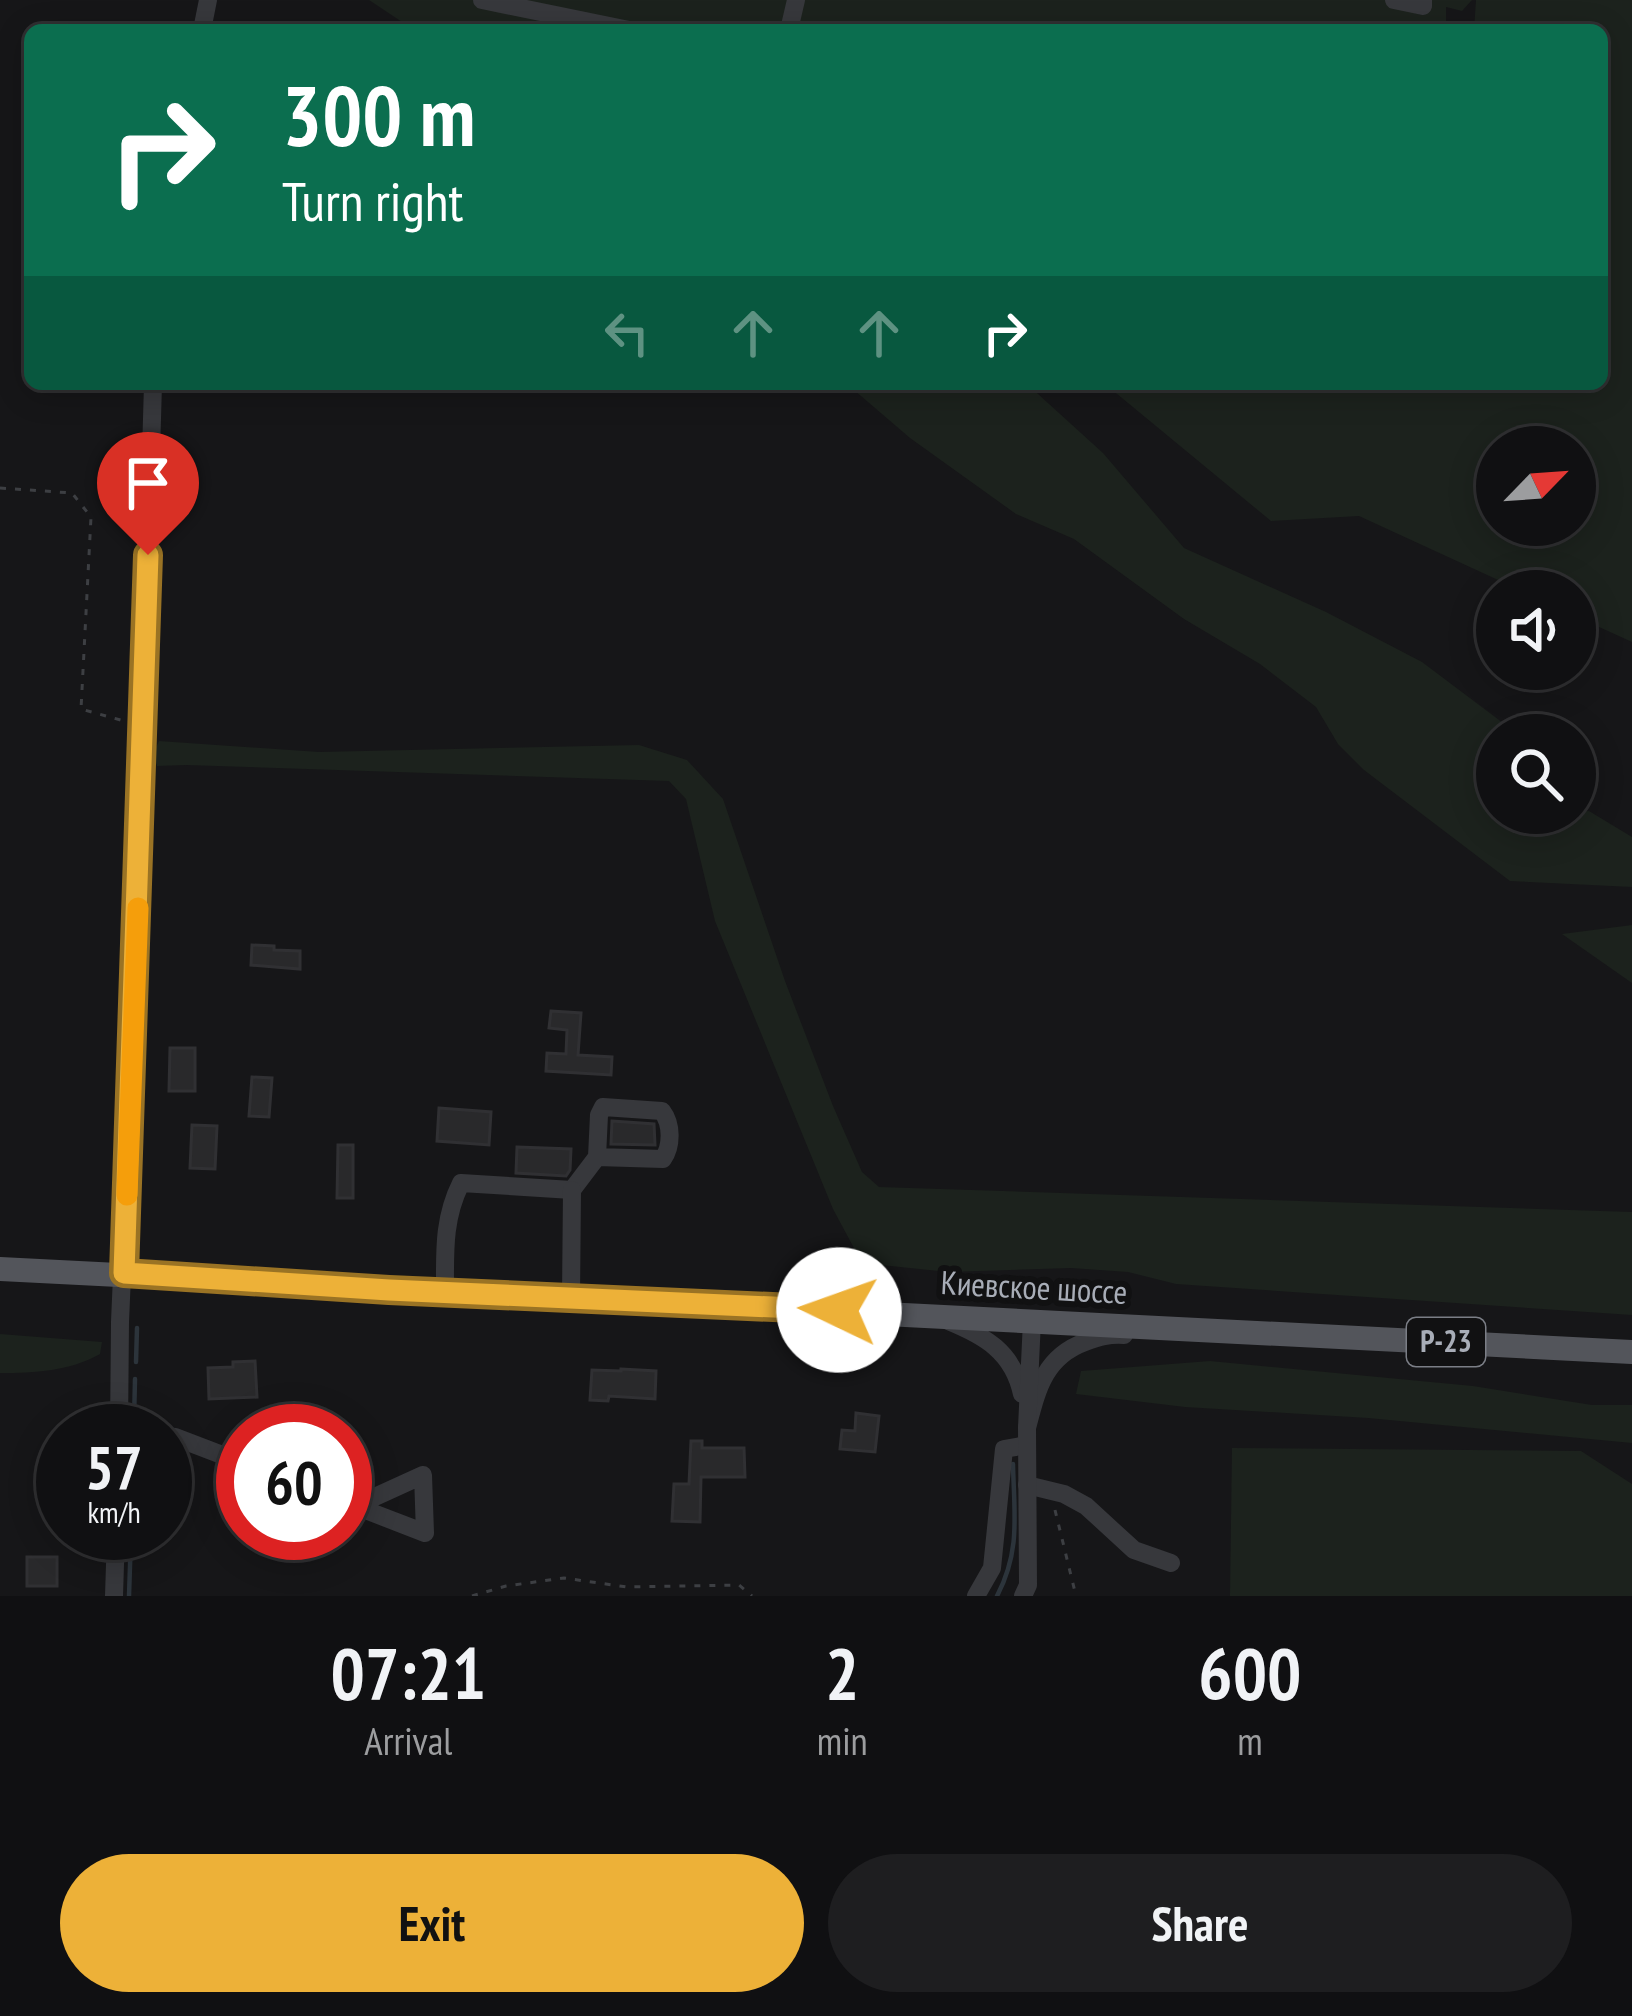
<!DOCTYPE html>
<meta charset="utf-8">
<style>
:root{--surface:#101012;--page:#1e1e20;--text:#f1f3f6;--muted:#9c9d9f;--line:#303032;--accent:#edb138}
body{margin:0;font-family:"PT Sans Narrow",sans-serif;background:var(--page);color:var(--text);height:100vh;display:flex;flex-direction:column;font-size:45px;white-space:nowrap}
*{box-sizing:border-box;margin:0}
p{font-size:39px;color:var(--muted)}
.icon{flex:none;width:66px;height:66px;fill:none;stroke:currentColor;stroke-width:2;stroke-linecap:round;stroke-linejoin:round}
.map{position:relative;height:1596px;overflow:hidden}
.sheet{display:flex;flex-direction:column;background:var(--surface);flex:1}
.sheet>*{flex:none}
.guide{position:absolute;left:24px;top:24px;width:1584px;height:366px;border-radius:18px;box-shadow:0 6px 30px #0003,0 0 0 3px var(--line);background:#0b6e4f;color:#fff;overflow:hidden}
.needle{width:78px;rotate:65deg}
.fabs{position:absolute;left:1476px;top:426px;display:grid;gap:24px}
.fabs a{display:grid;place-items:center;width:120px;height:120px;border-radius:50%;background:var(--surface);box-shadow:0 6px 30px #0003,0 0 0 3px var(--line);font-size:60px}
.speed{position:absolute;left:36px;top:1404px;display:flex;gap:24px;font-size:60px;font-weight:700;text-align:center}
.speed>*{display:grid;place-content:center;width:156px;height:156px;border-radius:50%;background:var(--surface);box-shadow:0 6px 30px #0003,0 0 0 3px var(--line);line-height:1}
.speed small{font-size:30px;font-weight:400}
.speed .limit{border:18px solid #d22;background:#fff;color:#111}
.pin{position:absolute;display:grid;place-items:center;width:102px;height:102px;color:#fff;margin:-123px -51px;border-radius:50% 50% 50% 0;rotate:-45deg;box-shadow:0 0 12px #0007}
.pin .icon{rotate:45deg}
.me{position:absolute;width:132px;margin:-66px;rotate:273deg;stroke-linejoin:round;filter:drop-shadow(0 0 9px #0008)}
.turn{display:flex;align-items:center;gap:42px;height:252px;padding:0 60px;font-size:54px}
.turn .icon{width:156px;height:156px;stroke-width:2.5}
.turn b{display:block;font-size:84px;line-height:102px}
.lanes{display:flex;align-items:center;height:114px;padding:0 60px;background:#0003;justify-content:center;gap:60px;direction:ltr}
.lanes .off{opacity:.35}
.eta{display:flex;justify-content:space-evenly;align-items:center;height:204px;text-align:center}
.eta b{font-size:72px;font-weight:700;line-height:84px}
.cta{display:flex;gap:24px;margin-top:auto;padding:24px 60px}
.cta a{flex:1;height:138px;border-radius:72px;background:var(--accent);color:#111;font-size:48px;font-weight:700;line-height:138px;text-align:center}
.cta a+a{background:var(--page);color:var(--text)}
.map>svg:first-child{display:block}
</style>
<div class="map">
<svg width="1632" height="1596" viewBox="0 0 1632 1596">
<rect width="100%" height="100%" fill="#161618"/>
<g fill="#1c221d" fill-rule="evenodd">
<path d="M369 0H1472L1462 11 1446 7V30H414Z"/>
<path d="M1476 0H1632V642L1575 616V591H1522L1359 516 1271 521 1105 384H1602V30H1474ZM1575 447V525H1497V447Z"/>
<path d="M847 384H1027L1103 453 1184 548 1326 612 1422 662 1519 735H1497V813L1589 811 1632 837V887L1510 881 1364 770 1338 744 1316 707 1260 664 1184 619 1074 539 1016 514 910 438Z"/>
<path d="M159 741 319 752 639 745 687 760 723 799 785 981 833 1106 862 1172 879 1187 1632 1212V1315L1176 1284 1128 1272 1071 1268 948 1272 862 1263 833 1209 715 921 686 799 669 781 186 765 157 766 153 754Z"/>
<path d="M1632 925V983L1562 934Z"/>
<path d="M0 1334 102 1342 100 1354C70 1371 35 1373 0 1373Z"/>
<path d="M1210 1361 1473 1386 1592 1405H1632V1443L1368 1418 1185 1407 1076 1394 1081 1371Z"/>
<path d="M1232 1448 1581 1451 1632 1484V1596H1230Z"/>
</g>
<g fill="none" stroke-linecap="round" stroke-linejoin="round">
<g stroke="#2c343b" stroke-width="4.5">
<path d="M136 1362 137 1328"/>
<path d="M134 1421 135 1379"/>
<path d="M129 1596 131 1536"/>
<path d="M997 1596C1021 1550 1014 1514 1013 1464"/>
</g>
</g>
<g fill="#29292b" stroke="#303033" stroke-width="3">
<path d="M252 945 274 946V950L300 951V969L251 965Z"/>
<path d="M551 1011 581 1013 578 1055 612 1057 611 1075 546 1071 547 1053 566 1054 567 1030 549 1028Z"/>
<path d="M170 1048H195V1091H169Z"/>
<path d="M252 1077 272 1078 269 1117 249 1116Z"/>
<path d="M439 1108 491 1112 489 1145 437 1141Z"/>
<path d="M612 1121 654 1124 655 1145 611 1144Z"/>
<path d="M192 1125 217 1126 215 1169 190 1168Z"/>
<path d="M338 1145H353V1198H337Z"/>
<path d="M517 1147 571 1149 570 1170 566 1176 516 1173Z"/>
<path d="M255 1361 257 1397 209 1399 208 1368 233 1367V1362Z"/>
<path d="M621 1369 656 1371 655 1399 609 1396 608 1401 590 1400 592 1370 621 1371Z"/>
<path d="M856 1413 879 1416 875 1452 840 1449 842 1430 855 1431Z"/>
<path d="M691 1441H702V1448H744L745 1477H701L700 1522 672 1521 674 1484H689Z"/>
<rect x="27" y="1557" width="30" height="29"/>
</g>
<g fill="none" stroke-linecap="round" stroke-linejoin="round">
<g stroke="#3d3f43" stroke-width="3" stroke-dasharray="6 9" stroke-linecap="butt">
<path d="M0 488 72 493 91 517 81 709 124 721"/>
<path d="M1055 1510 1076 1596"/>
<path d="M472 1596 506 1586 564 1578 627 1587 739 1585 752 1596"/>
</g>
<g stroke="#37383c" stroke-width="18">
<path d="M482 0 629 30"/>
<path d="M1394 0 1423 6V0"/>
<path d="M202 30 208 0"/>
<path d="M789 30 796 0"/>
<path d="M445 1292C445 1252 443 1219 461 1183L572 1190 597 1157 663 1159C672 1146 672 1124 662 1111L603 1107 599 1115 597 1157"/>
<path d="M571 1297 572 1190"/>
<path d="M948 1321C985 1336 1013 1352 1022 1394"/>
<path d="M1027 1428C1037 1390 1044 1357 1085 1342 1099 1337 1109 1334 1124 1335"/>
<path d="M119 1431 120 1322 138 904 153 384"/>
<path d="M165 1436 175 1437 243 1463"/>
<path d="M1027 1485 1064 1494 1086 1506 1134 1550 1171 1563"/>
<path d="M345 1502 355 1506 425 1533 423 1475 355 1506"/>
<path d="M114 1596 116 1533"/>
<path d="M976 1596 992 1568 1004 1449 1027 1445"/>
<path d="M1023 1596 1028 1585 1027 1428 1032 1320"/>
</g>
<path stroke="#53555b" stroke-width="24" d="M0 1269C544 1295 1088 1323 1632 1352"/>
</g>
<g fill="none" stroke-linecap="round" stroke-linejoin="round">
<defs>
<path id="route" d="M148 555 124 1273 389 1290 839 1310"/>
</defs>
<use href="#route" stroke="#9a7324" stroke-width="30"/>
<use href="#route" stroke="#edb138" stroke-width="21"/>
<path stroke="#f59e0b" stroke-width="21" d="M127 1195 138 908"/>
</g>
<g text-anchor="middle" stroke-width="12" stroke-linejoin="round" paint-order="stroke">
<rect fill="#111112" stroke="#7b7e86" stroke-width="3" x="1407" y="1318" width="78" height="48" rx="9"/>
<g font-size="30" font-weight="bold" fill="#a8adb7">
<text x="1446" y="1352">Р-23</text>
</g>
<g font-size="33" fill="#a8adb7" stroke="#111112">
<text transform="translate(1034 1287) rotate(3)" y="12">Киевское шоссе</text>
</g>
</g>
</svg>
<div class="fabs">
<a><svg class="needle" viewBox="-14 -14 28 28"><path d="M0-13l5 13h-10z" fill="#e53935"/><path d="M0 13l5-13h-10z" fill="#9c9d9f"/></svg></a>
<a><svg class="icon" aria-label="sound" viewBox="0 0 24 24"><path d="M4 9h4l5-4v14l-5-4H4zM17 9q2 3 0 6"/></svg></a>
<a><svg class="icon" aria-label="search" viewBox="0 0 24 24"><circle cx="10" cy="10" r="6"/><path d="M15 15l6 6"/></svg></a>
</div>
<div class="speed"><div>57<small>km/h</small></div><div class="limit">60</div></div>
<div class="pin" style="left:148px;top:555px;background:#d93025"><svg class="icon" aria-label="arrive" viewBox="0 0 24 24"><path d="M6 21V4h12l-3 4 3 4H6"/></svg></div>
<svg class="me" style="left:839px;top:1310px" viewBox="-20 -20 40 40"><circle r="19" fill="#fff"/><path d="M0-13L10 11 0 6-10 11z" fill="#edb138"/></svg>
<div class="guide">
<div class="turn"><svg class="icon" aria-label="right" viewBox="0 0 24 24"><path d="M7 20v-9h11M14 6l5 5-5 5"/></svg><div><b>300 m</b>Turn right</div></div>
<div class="lanes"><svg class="icon off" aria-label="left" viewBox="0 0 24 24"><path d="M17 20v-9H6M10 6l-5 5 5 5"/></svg><svg class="icon off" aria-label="ahead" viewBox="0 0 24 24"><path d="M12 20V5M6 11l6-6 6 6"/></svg><svg class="icon off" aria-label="ahead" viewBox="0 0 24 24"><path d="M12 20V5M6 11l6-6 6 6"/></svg><svg class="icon" aria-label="right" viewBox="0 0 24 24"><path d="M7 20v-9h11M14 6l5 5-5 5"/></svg></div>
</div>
</div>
<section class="sheet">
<div class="eta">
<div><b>07:21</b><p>Arrival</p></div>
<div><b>2</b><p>min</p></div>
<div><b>600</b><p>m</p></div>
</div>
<div class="cta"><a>Exit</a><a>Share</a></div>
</section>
